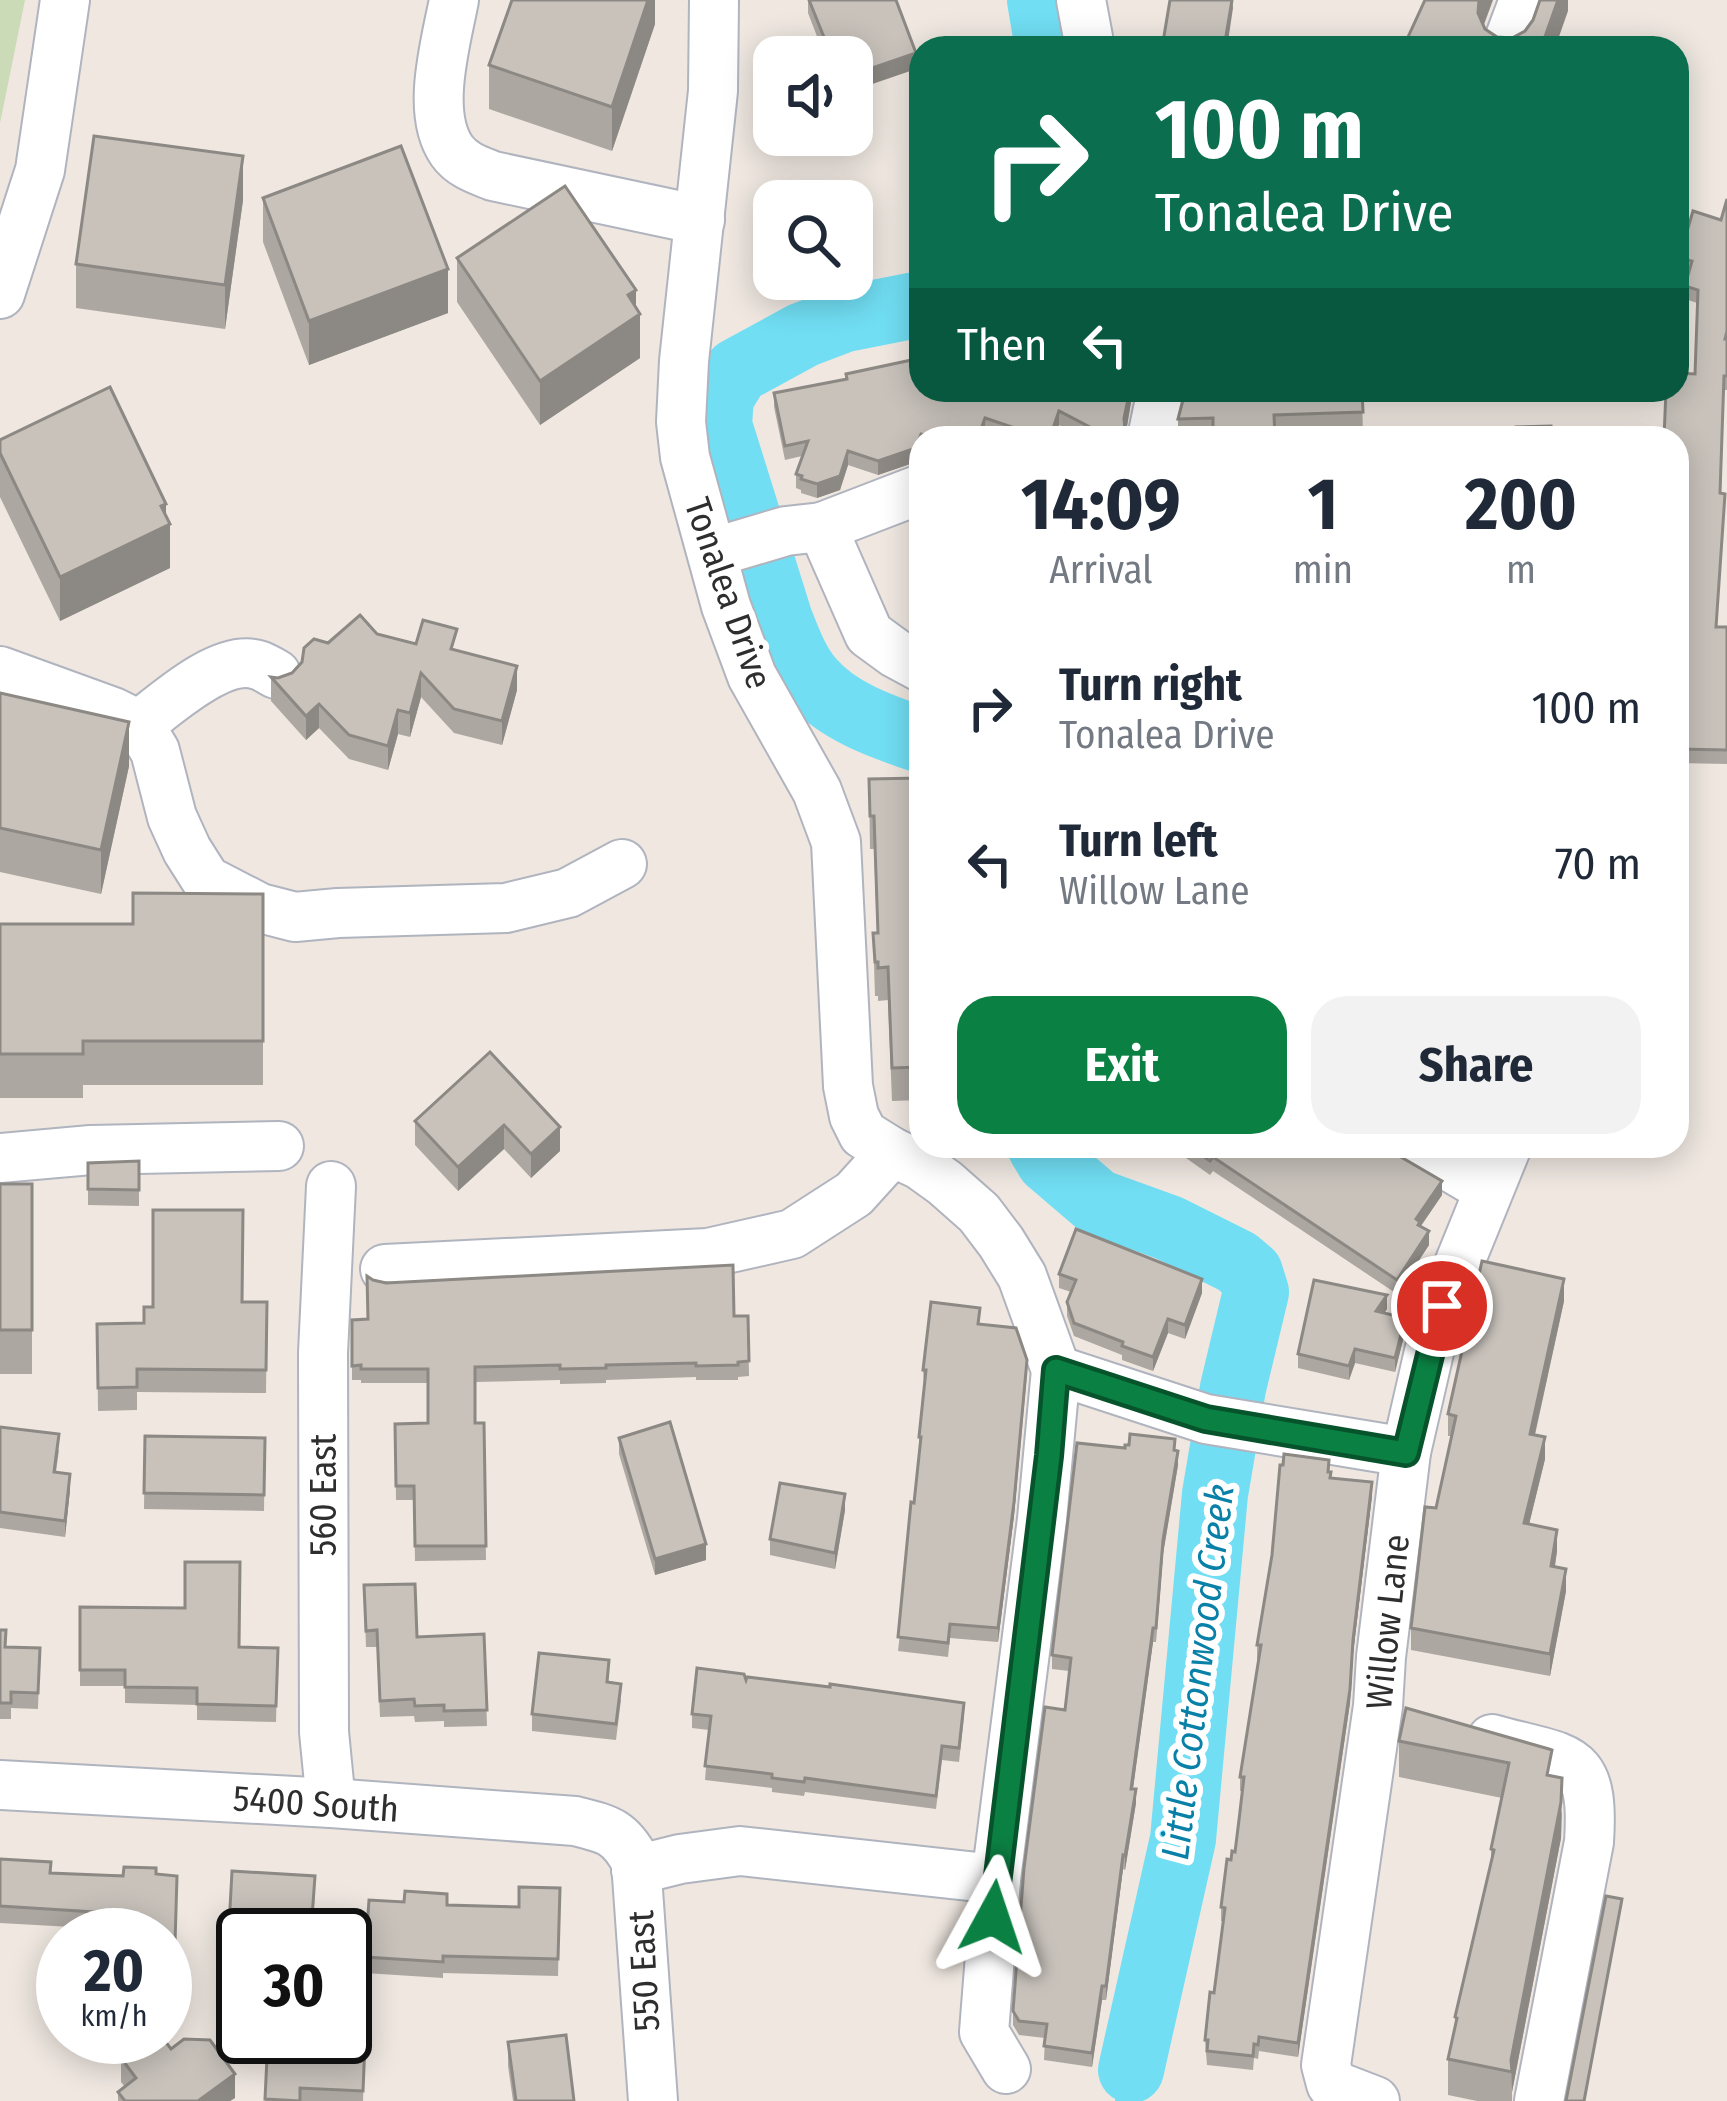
<!DOCTYPE html>
<style>
:root{--surface:#fff;--page:#f2f2f3;--text:#1f2937;--muted:#747a83;--accent:#0b8043}
body{margin:0;font-family:"Fira Sans Condensed",sans-serif;background:var(--page);color:var(--text);height:100vh;display:flex;flex-direction:column;font-size:45px;white-space:nowrap}
*{box-sizing:border-box;margin:0}
p{font-size:39px;color:var(--muted)}
.icon{flex:none;width:66px;height:66px;fill:none;stroke:currentColor;stroke-width:2;stroke-linecap:round;stroke-linejoin:round}
.map{position:relative;flex:1;overflow:hidden}
.drawer{position:absolute;left:909px;top:426px;width:780px;height:732px;display:flex;flex-direction:column;background:var(--surface);border-radius:36px;box-shadow:0 6px 30px #0003}
.drawer>*{flex:none}
.banner{position:absolute;left:909px;top:36px;width:780px;height:366px;border-radius:36px;box-shadow:0 6px 30px #0003;background:#0b6e4f;color:#fff;overflow:hidden}
.controls{position:absolute;left:753px;top:36px;display:grid;gap:24px}
.controls a{display:grid;place-items:center;width:120px;height:120px;border-radius:24px;background:var(--surface);box-shadow:0 6px 30px #0003;font-size:60px}
.speed{position:absolute;left:36px;top:1908px;display:flex;gap:24px;font-size:60px;font-weight:700;text-align:center}
.speed>*{display:grid;place-content:center;width:156px;height:156px;border-radius:50%;background:var(--surface);box-shadow:0 6px 30px #0003;line-height:1}
.speed small{font-size:30px;font-weight:400}
.speed .limit{border:6px solid #111;border-radius:18px;background:#fff;color:#111}
.pin{position:absolute;display:grid;place-items:center;width:102px;height:102px;color:#fff;margin:-51px;border:6px solid #fff;border-radius:50%;box-shadow:0 3px 12px #0007}
.me{position:absolute;width:132px;margin:-66px;rotate:5deg;stroke-linejoin:round;filter:drop-shadow(0 0 9px #0008)}
.turn{display:flex;align-items:center;gap:42px;height:252px;padding:0 48px;font-size:54px}
.turn .icon{width:156px;height:156px;stroke-width:2.5}
.turn b{display:block;font-size:84px;line-height:102px}
.then{display:flex;align-items:center;height:114px;padding:0 48px;background:#0003;gap:24px;font-size:45px}
.eta{display:flex;justify-content:space-evenly;align-items:center;height:204px;text-align:center}
.eta b{font-size:72px;font-weight:700;line-height:84px}
.cta{display:flex;gap:24px;margin-top:auto;padding:24px 48px}
.cta a{flex:1;height:138px;border-radius:36px;background:var(--accent);color:#fff;font-size:48px;font-weight:700;line-height:138px;text-align:center}
.cta a+a{background:var(--page);color:var(--text)}
ul{padding:0;list-style:none}
li{display:flex;align-items:center;gap:36px;height:156px;padding:0 48px}
li div{flex:1}
li b{display:block;font-size:45px}
li em{font-style:normal}
.map>svg:first-child{display:block}
</style>
<div class="map">
<svg width="1727" height="2101" viewBox="0 0 1727 2101">
<rect width="100%" height="100%" fill="#efe7e0"/>
<path fill="#cbdab7" d="M0 0H25L0 123Z"/>
<g fill="none" stroke-linecap="round" stroke-linejoin="round">
<path stroke="#71def3" stroke-width="10" d="M1120 2101 1131 2070"/>
<g stroke="#71def3" stroke-width="66">
<path d="M1040 0 1048 48"/>
<path d="M921 304 845 319 803 335 737 371 721 397 719 425 780 620C788 640 796 663 811 680 838 712 883 727 921 740"/>
<path d="M1040 1146 1049 1161 1097 1202 1169 1228 1237 1262 1250 1273 1256 1292 1233 1388 1215 1494 1183 1839 1131 2070"/>
</g>
<defs>
<g id="minor">
<path d="M454 0C446 42 425 113 452 151 462 165 478 170 493 176L700 220"/>
<path d="M714 0 713 91 684 361 681 422 685 457 726 606 752 676 817 791 836 842 848 1086 854 1116 863 1134 892 1152 920 1165 945 1183 979 1213 1001 1242 1022 1276 1056 1370 1042 1519 996 1879 984 2032 1006 2069"/>
<path d="M1081 0 1090 48"/>
<path d="M1506 48 1524 0"/>
<path d="M0 294 40 170 65 0"/>
<path d="M1163 392 1209 390"/>
<path d="M1152 438 1162 390"/>
<path d="M921 489 822 527 869 634 895 653 921 667"/>
<path d="M712 553 786 531 822 527"/>
<path d="M0 671 113 712 139 725 155 751 172 817 187 850 206 880 260 908 295 917 338 913 506 908 568 893 622 864"/>
<path d="M139 725C166 704 222 653 258 665 265 667 270 671 276 674"/>
<path d="M1415 1146 1488 1189"/>
<path d="M0 1158 91 1150 279 1146"/>
<path d="M331 1186 323 1353 324 1732 331 1803"/>
<path d="M385 1269 708 1253 792 1234 854 1194 892 1152"/>
<path d="M1056 1370 1206 1419 1406 1452"/>
<path d="M1492 1739C1569 1761 1595 1750 1589 1842L1539 2101"/>
<path d="M0 1785 331 1803 575 1821C607 1829 620 1831 636 1862L653 2101"/>
<path d="M636 1870 680 1859 740 1851 996 1879"/>
<path d="M1375 2101 1331 2084 1326 2065 1378 1706 1381 1657 1406 1452 1429 1352 1442 1306 1507 1146"/>
</g>
</defs>
<use href="#minor" stroke="#b0b4be" stroke-width="52"/>
<use href="#minor" stroke="#fff" stroke-width="48"/>
</g>
<g fill="#aca7a1">
<path d="M655 0V24L612 151 489 109V65Z"/>
<path d="M808 0H896L916 69 852 57H825L808 13Z"/>
<path d="M263 198 448 313 309 365 263 242Z"/>
<path d="M1727 199V390H1724L1717 627H1727V764L1677 763V438L1695 374 1697 303 1685 299V286L1688 274 1679 271V258L1721 220Z"/>
<path d="M243 200 225 329 76 308V264Z"/>
<path d="M457 258 640 358 540 425 457 302Z"/>
<path d="M921 390H1133L1125 438H1084L1059 425 1055 438H1003L985 432 982 438H921L916 462 878 475 848 465 840 490 817 498 801 493V490L796 488V474L802 456 785 460 774 407V393Z"/>
<path d="M1362 390 1363 438H1178V419Z"/>
<path d="M0 440 166 516 170 568 60 621 0 497Z"/>
<path d="M377 634 416 644 457 650 517 690 502 745 454 733 421 697 410 737 398 734 388 770 349 759 319 728 306 740 271 701V677L278 678 292 673Z"/>
<path d="M0 693 129 766 101 894 0 872Z"/>
<path d="M921 778V1100L892 1101 888 1000 878 1001V996H875L873 933H877L874 849H870L869 779Z"/>
<path d="M263 894V1085H83V1098H0V924H133Z"/>
<path d="M490 1052 560 1151 531 1178 504 1149 458 1191 415 1145V1121Z"/>
<path d="M1169 1146H1390L1442 1195 1421 1226 1429 1245 1397 1294 1213 1171 1210 1175Z"/>
<path d="M139 1161V1206L88 1205V1163Z"/>
<rect x="0" y="1184" width="32" height="190"/>
<path d="M1059 1274 1202 1293 1185 1339 1168 1333 1153 1371 1122 1360V1355L1074 1336 1067 1316V1302L1071 1292 1059 1288Z"/>
<path d="M373 1280 734 1316H748L749 1376 738 1377V1380H696V1377L606 1380V1383L560 1384V1380L475 1382V1423H484L486 1560 415 1561 414 1500H396L395 1424 428 1423V1383H361V1380H352V1320L368 1319Z"/>
<path d="M1564 1301 1535 1435 1545 1459 1529 1524 1557 1551 1555 1567 1566 1591 1550 1676 1411 1650V1628L1452 1436H1448V1414Z"/>
<path d="M243 1302H267L266 1393 137 1392V1410L98 1411 97 1324 144 1323Z"/>
<path d="M1387 1309 1384 1313 1405 1332 1395 1372 1355 1363 1349 1380 1298 1368V1354Z"/>
<path d="M980 1324 1027 1374 1014 1516 998 1642 950 1638 948 1657 898 1651 920 1451 919 1437 924 1384 923 1370Z"/>
<path d="M0 1427 59 1450 56 1472 70 1490 65 1537 0 1528Z"/>
<path d="M145 1436 265 1438 264 1511 144 1509Z"/>
<path d="M619 1438 706 1560 655 1575 619 1454Z"/>
<path d="M1125 1448 1175 1450 1178 1465 1163 1554 1156 1642H1153L1133 1789 1136 1803 1125 1870 1123 1869 1106 2000H1102L1092 2067 1044 2060 1045 2038 1019 2035 1013 2025V2011L1065 1710 1069 1671 1052 1669V1655Z"/>
<path d="M1329 1472 1331 1478 1372 1496 1353 1654 1350 1703 1298 2057 1259 2051 1258 2059 1254 2058 1253 2070 1207 2065 1205 2040 1214 1993 1223 1921H1221V1907L1231 1860 1235 1852 1242 1791H1240V1777L1259 1659H1257V1645L1272 1555Z"/>
<path d="M845 1510 835 1569 770 1555V1539Z"/>
<path d="M364 1585 417 1637 484 1634 487 1726 444 1727V1721L415 1722 414 1716 380 1717 377 1647H366Z"/>
<path d="M80 1607 239 1647 278 1648 276 1722 197 1720V1705L125 1703V1686H80Z"/>
<path d="M0 1630 6 1647 40 1648 38 1709 11 1708V1719H0Z"/>
<path d="M746 1680 964 1717 959 1762 942 1760 936 1809 805 1792 804 1796 772 1792V1788L705 1780 709 1730 692 1728V1714Z"/>
<path d="M609 1683 621 1700 616 1740 532 1731V1714Z"/>
<path d="M1406 1708 1552 1776 1562 1814 1561 1838 1512 2092V2101H1477L1448 2095V2059L1455 2029V2017L1491 1863V1849L1502 1798 1399 1777V1741Z"/>
<path d="M0 1859 50 1873 177 1876 175 1959H165V1935L125 1930 0 1923Z"/>
<path d="M560 1888 558 1976 443 1973V1978L365 1973V1957L447 1905 519 1907Z"/>
<path d="M315 1892 312 1935H243V1944L229 1943V1927Z"/>
<path d="M268 2037 365 2042 363 2101H265Z"/>
<path d="M508 2042 574 2101H513L508 2066Z"/>
<path d="M171 2049 235 2098 230 2101H118V2092L125 2087 121 2082V2058Z"/>
</g>
<g fill="#8c8883">
<path d="M648 0H655V24L612 151V107Z"/>
<path d="M1232 0 1233 8 1227 48H1224Z"/>
<path d="M1479 0H1493L1479 38 1478 13Z"/>
<path d="M1558 0H1568V11L1555 48H1541Z"/>
<path d="M916 53V69L852 91V75Z"/>
<path d="M243 156V200L225 329V285Z"/>
<path d="M448 269V313L309 365V321Z"/>
<path d="M636 290V317L640 314V358L540 425V381L628 295Z"/>
<path d="M1130 390H1133L1125 438H1121Z"/>
<path d="M1059 411V425L1055 438H1050Z"/>
<path d="M985 418V432L982 438H978Z"/>
<path d="M921 434V449L916 462 878 475V461Z"/>
<path d="M848 451V465L840 490 817 498V484Z"/>
<path d="M166 504V526L170 524V568L60 621V577Z"/>
<path d="M517 666V690L502 745V721Z"/>
<path d="M421 673V697L410 737V713Z"/>
<path d="M319 704V728L306 740V716Z"/>
<path d="M398 710V734L388 770V746Z"/>
<path d="M129 722V766L101 894V850Z"/>
<path d="M504 1125V1149L458 1191V1167Z"/>
<path d="M560 1127V1151L531 1178V1154Z"/>
<path d="M1442 1181V1195L1420 1227 1416 1219Z"/>
<path d="M1429 1231V1245L1397 1294V1280Z"/>
<path d="M1202 1279V1293L1185 1339V1325Z"/>
<path d="M1564 1279V1301L1530 1456V1434Z"/>
<path d="M1387 1295V1309L1376 1325V1311Z"/>
<path d="M1405 1318V1332L1395 1372V1358Z"/>
<path d="M1168 1319V1333L1153 1371V1357Z"/>
<path d="M1355 1349V1363L1349 1380V1366Z"/>
<path d="M1027 1360 1014 1516 998 1642V1628Z"/>
<path d="M1545 1437V1459L1524 1545V1523Z"/>
<path d="M1178 1451V1465L1163 1554 1156 1642 1163 1540Z"/>
<path d="M70 1474V1490L65 1537V1521Z"/>
<path d="M1372 1482V1496L1353 1654 1350 1703 1298 2057V2043Z"/>
<path d="M845 1494V1510L835 1569V1553Z"/>
<path d="M1557 1530V1551L1551 1588V1566Z"/>
<path d="M706 1544V1560L655 1575V1559Z"/>
<path d="M1566 1569V1591L1550 1676V1654Z"/>
<path d="M1153 1628V1642L1131 1803V1789Z"/>
<path d="M1562 1778 1561 1838 1512 2092 1511 2060Z"/>
<path d="M1136 1789V1803L1125 1870V1856Z"/>
<path d="M1123 1855V1869L1106 2000V1986Z"/>
<path d="M1622 1899 1585 2101H1584Z"/>
<path d="M1102 1986V2000L1092 2067V2053Z"/>
<path d="M235 2074V2098L230 2101H198Z"/>
</g>
<g fill="#c8c2bb" stroke="#8c8883" stroke-width="3">
<path d="M512 0H648L612 107 489 65Z"/>
<path d="M809 0H896L916 53 852 75V57H832Z"/>
<path d="M1170 0H1232L1224 48H1162Z"/>
<path d="M1425 0H1479L1478 13 1485 29 1497 37 1512 38 1525 31 1533 20 1540 0H1558L1541 48H1403Z"/>
<path d="M94 136 243 156 225 285 76 264Z"/>
<path d="M401 146 448 269 309 321 263 198Z"/>
<path d="M565 186 636 290 628 295 640 314 540 381 457 258Z"/>
<path d="M1727 199V331L1725 339H1727V376H1724L1720 493 1725 494 1716 627H1727V750L1677 749V438H1664L1666 390H1677V373L1695 374 1698 290 1685 286 1692 261 1679 258 1693 211 1721 220Z"/>
<path d="M921 352V390H1130L1124 418 1125 431 1121 438 1114 436 1111 438 1059 411 1050 437 1044 435 1042 437 985 418 978 438H934L921 434 916 448 878 461 848 451 840 476 817 484 801 479 802 476 796 474 808 441 785 446 774 393 847 379 846 374 916 359 915 355Z"/>
<path d="M110 387 166 504 161 506 170 524 60 577 0 453V440Z"/>
<path d="M1212 390H1362L1363 412 1274 415 1275 438H1213V418L1178 419 1185 392Z"/>
<path d="M1551 426V438H1516V427Z"/>
<path d="M360 615 377 634 416 644 423 620 457 629 451 649 517 666 502 721 454 709 421 673 410 713 398 710 388 746 349 735 319 704 306 716 271 677 278 678 292 673 302 662 304 648 314 639 328 643Z"/>
<path d="M0 693 129 722 101 850 0 828Z"/>
<path d="M921 778V1067L892 1068 888 967 878 968V962H875L873 933H878L874 816H870L869 779Z"/>
<path d="M133 893 263 894V1041H83V1054H0V924H133Z"/>
<path d="M490 1052 560 1127 531 1154 504 1125 458 1167 415 1121Z"/>
<path d="M1189 1146H1390L1401 1157 1442 1181 1416 1219 1420 1222 1418 1225 1429 1231 1397 1280 1213 1157 1210 1161Z"/>
<path d="M139 1161V1190L88 1189V1163Z"/>
<rect x="0" y="1184" width="32" height="146"/>
<path d="M153 1210H243L242 1302H267L266 1370 137 1369V1387L98 1388 97 1324 144 1323V1307H153Z"/>
<path d="M1076 1229 1202 1279 1185 1325 1168 1319 1153 1357 1122 1346 1123 1342 1074 1323 1067 1302 1076 1280 1059 1274Z"/>
<path d="M1482 1261 1564 1279 1530 1434 1545 1437 1524 1523 1557 1530 1551 1566 1566 1569 1550 1654 1411 1628 1425 1507 1436 1508 1456 1416 1448 1414Z"/>
<path d="M733 1265 734 1316H748L749 1361 738 1362V1365L696 1366V1363L606 1365V1368L560 1369V1365L475 1367V1423H484L486 1546H415L414 1486H396L395 1424 428 1423V1369H361V1365L352 1366V1320L368 1319 367 1276 373 1280 386 1283Z"/>
<path d="M1314 1280 1387 1295 1376 1311 1405 1318 1395 1358 1355 1349 1349 1366 1298 1354Z"/>
<path d="M931 1302 980 1308 978 1324 1016 1328 1027 1360 1014 1502 998 1628 950 1624 948 1643 898 1637 911 1502 914 1503 921 1437H919L926 1370H923Z"/>
<path d="M670 1422 706 1544 655 1559 619 1438Z"/>
<path d="M0 1427 59 1434 54 1472 70 1474 65 1521 0 1512Z"/>
<path d="M1130 1434 1175 1439 1174 1450 1178 1451 1163 1540 1156 1628H1153L1131 1789H1136L1125 1856 1123 1855 1106 1986H1102L1092 2053 1044 2046 1047 2024 1019 2021 1013 2011 1024 1868 1045 1707 1065 1710 1071 1658 1052 1655 1077 1443 1125 1448V1445H1129Z"/>
<path d="M145 1436 265 1438 264 1495 144 1493Z"/>
<path d="M1284 1454 1329 1460 1328 1472H1331L1330 1478 1372 1482 1353 1640 1350 1689 1298 2043 1259 2037 1258 2045 1254 2044 1253 2056 1207 2051 1208 2040H1205L1210 1992 1214 1993 1225 1908 1221 1907 1227 1859 1231 1860 1232 1851 1235 1852 1239 1820 1244 1777H1240L1261 1645H1257L1272 1555 1280 1465H1283Z"/>
<path d="M780 1483 845 1494 835 1553 770 1539Z"/>
<path d="M185 1562H240L239 1647 278 1648 276 1706 197 1704V1688L125 1687V1670H80V1607L185 1608Z"/>
<path d="M415 1584 417 1637 484 1634 487 1710 444 1711V1705L415 1706 414 1699 380 1701 377 1630 366 1631 364 1585Z"/>
<path d="M0 1630H6L5 1647 40 1648 38 1693 11 1692V1703H0Z"/>
<path d="M539 1653 609 1660 607 1682 621 1684 616 1724 532 1714Z"/>
<path d="M697 1668 744 1674 746 1680 747 1677 830 1687V1684L964 1703 959 1748 942 1746 936 1796 805 1778 804 1782 772 1778V1774L705 1766 711 1716 692 1714Z"/>
<path d="M1406 1708 1549 1749 1552 1750 1547 1775 1562 1778 1561 1802 1511 2060 1512 2072 1448 2059 1457 2018 1455 2017 1494 1850 1491 1849 1509 1763 1399 1741Z"/>
<path d="M0 1859 51 1862 50 1873 123 1876 124 1867 156 1868V1874L177 1876 175 1943H165V1935H125L126 1914 0 1906Z"/>
<path d="M232 1871 315 1876 311 1931 229 1927Z"/>
<path d="M519 1887 560 1888 558 1959 443 1956V1962L365 1957 369 1900 404 1902 405 1891 447 1894V1905L519 1907Z"/>
<path d="M1606 1896 1622 1899 1584 2101H1566Z"/>
<path d="M566 2035 574 2101H516L508 2042Z"/>
<path d="M149 2037H162L171 2049 184 2039 210 2040 235 2074 198 2101H125L118 2092 136 2078 121 2058Z"/>
<path d="M268 2037 365 2042 363 2091 300 2088V2101L265 2099Z"/>
</g>
<g fill="none" stroke-linecap="round" stroke-linejoin="round">
<defs>
<path id="route" d="M993 1917 1049 1456 1056 1370 1206 1419 1406 1453 1442 1306"/>
</defs>
<use href="#route" stroke="#07532c" stroke-width="30"/>
<use href="#route" stroke="#0b8043" stroke-width="21"/>
</g>
<g text-anchor="middle" stroke-width="12" stroke-linejoin="round" paint-order="stroke">
<g font-size="36" fill="#2e2e2e" stroke="#fff">
<text transform="translate(729 593) rotate(71)" y="13">Tonalea Drive</text>
<text transform="translate(323 1495) rotate(-90)" y="13">560 East</text>
<text transform="translate(1387 1622) rotate(-84)" y="13">Willow Lane</text>
<text transform="translate(316 1803) rotate(4)" y="13">5400 South</text>
<text transform="translate(643 1971) rotate(-93)" y="13">550 East</text>
</g>
<g font-size="39" font-style="italic" fill="#0980a7" stroke="#fff">
<text transform="translate(1197 1672) rotate(-83)" y="14">Little Cottonwood Creek</text>
</g>
</g>
</svg>
<div class="controls">
<a><svg class="icon" aria-label="sound" viewBox="0 0 24 24"><path d="M4 9h4l5-4v14l-5-4H4zM17 9q2 3 0 6"/></svg></a>
<a><svg class="icon" aria-label="search" viewBox="0 0 24 24"><circle cx="10" cy="10" r="6"/><path d="M15 15l6 6"/></svg></a>
</div>
<div class="speed"><div>20<small>km/h</small></div><div class="limit">30</div></div>
<div class="pin" style="left:1442px;top:1306px;background:#d93025"><svg class="icon" aria-label="arrive" viewBox="0 0 24 24"><path d="M6 21V4h12l-3 4 3 4H6"/></svg></div>
<svg class="me" style="left:993px;top:1917px" viewBox="-20 -20 40 40"><path d="M0-17L14 15 0 8-14 15z" fill="#0b8043" stroke="#fff" stroke-width="4"/></svg>
<div class="banner">
<div class="turn"><svg class="icon" aria-label="right" viewBox="0 0 24 24"><path d="M7 20v-9h11M14 6l5 5-5 5"/></svg><div><b>100 m</b>Tonalea Drive</div></div>
<div class="then">Then<svg class="icon" aria-label="left" viewBox="0 0 24 24"><path d="M17 20v-9H6M10 6l-5 5 5 5"/></svg></div>
</div>
<section class="drawer">
<div class="eta">
<div><b>14:09</b><p>Arrival</p></div>
<div><b>1</b><p>min</p></div>
<div><b>200</b><p>m</p></div>
</div>
<ul>
<li><svg class="icon" aria-label="right" viewBox="0 0 24 24"><path d="M7 20v-9h11M14 6l5 5-5 5"/></svg><div><b>Turn right</b><p>Tonalea Drive</p></div><em>100 m</em></li>
<li><svg class="icon" aria-label="left" viewBox="0 0 24 24"><path d="M17 20v-9H6M10 6l-5 5 5 5"/></svg><div><b>Turn left</b><p>Willow Lane</p></div><em>70 m</em></li>
</ul>
<div class="cta"><a>Exit</a><a>Share</a></div>
</section>
</div>
